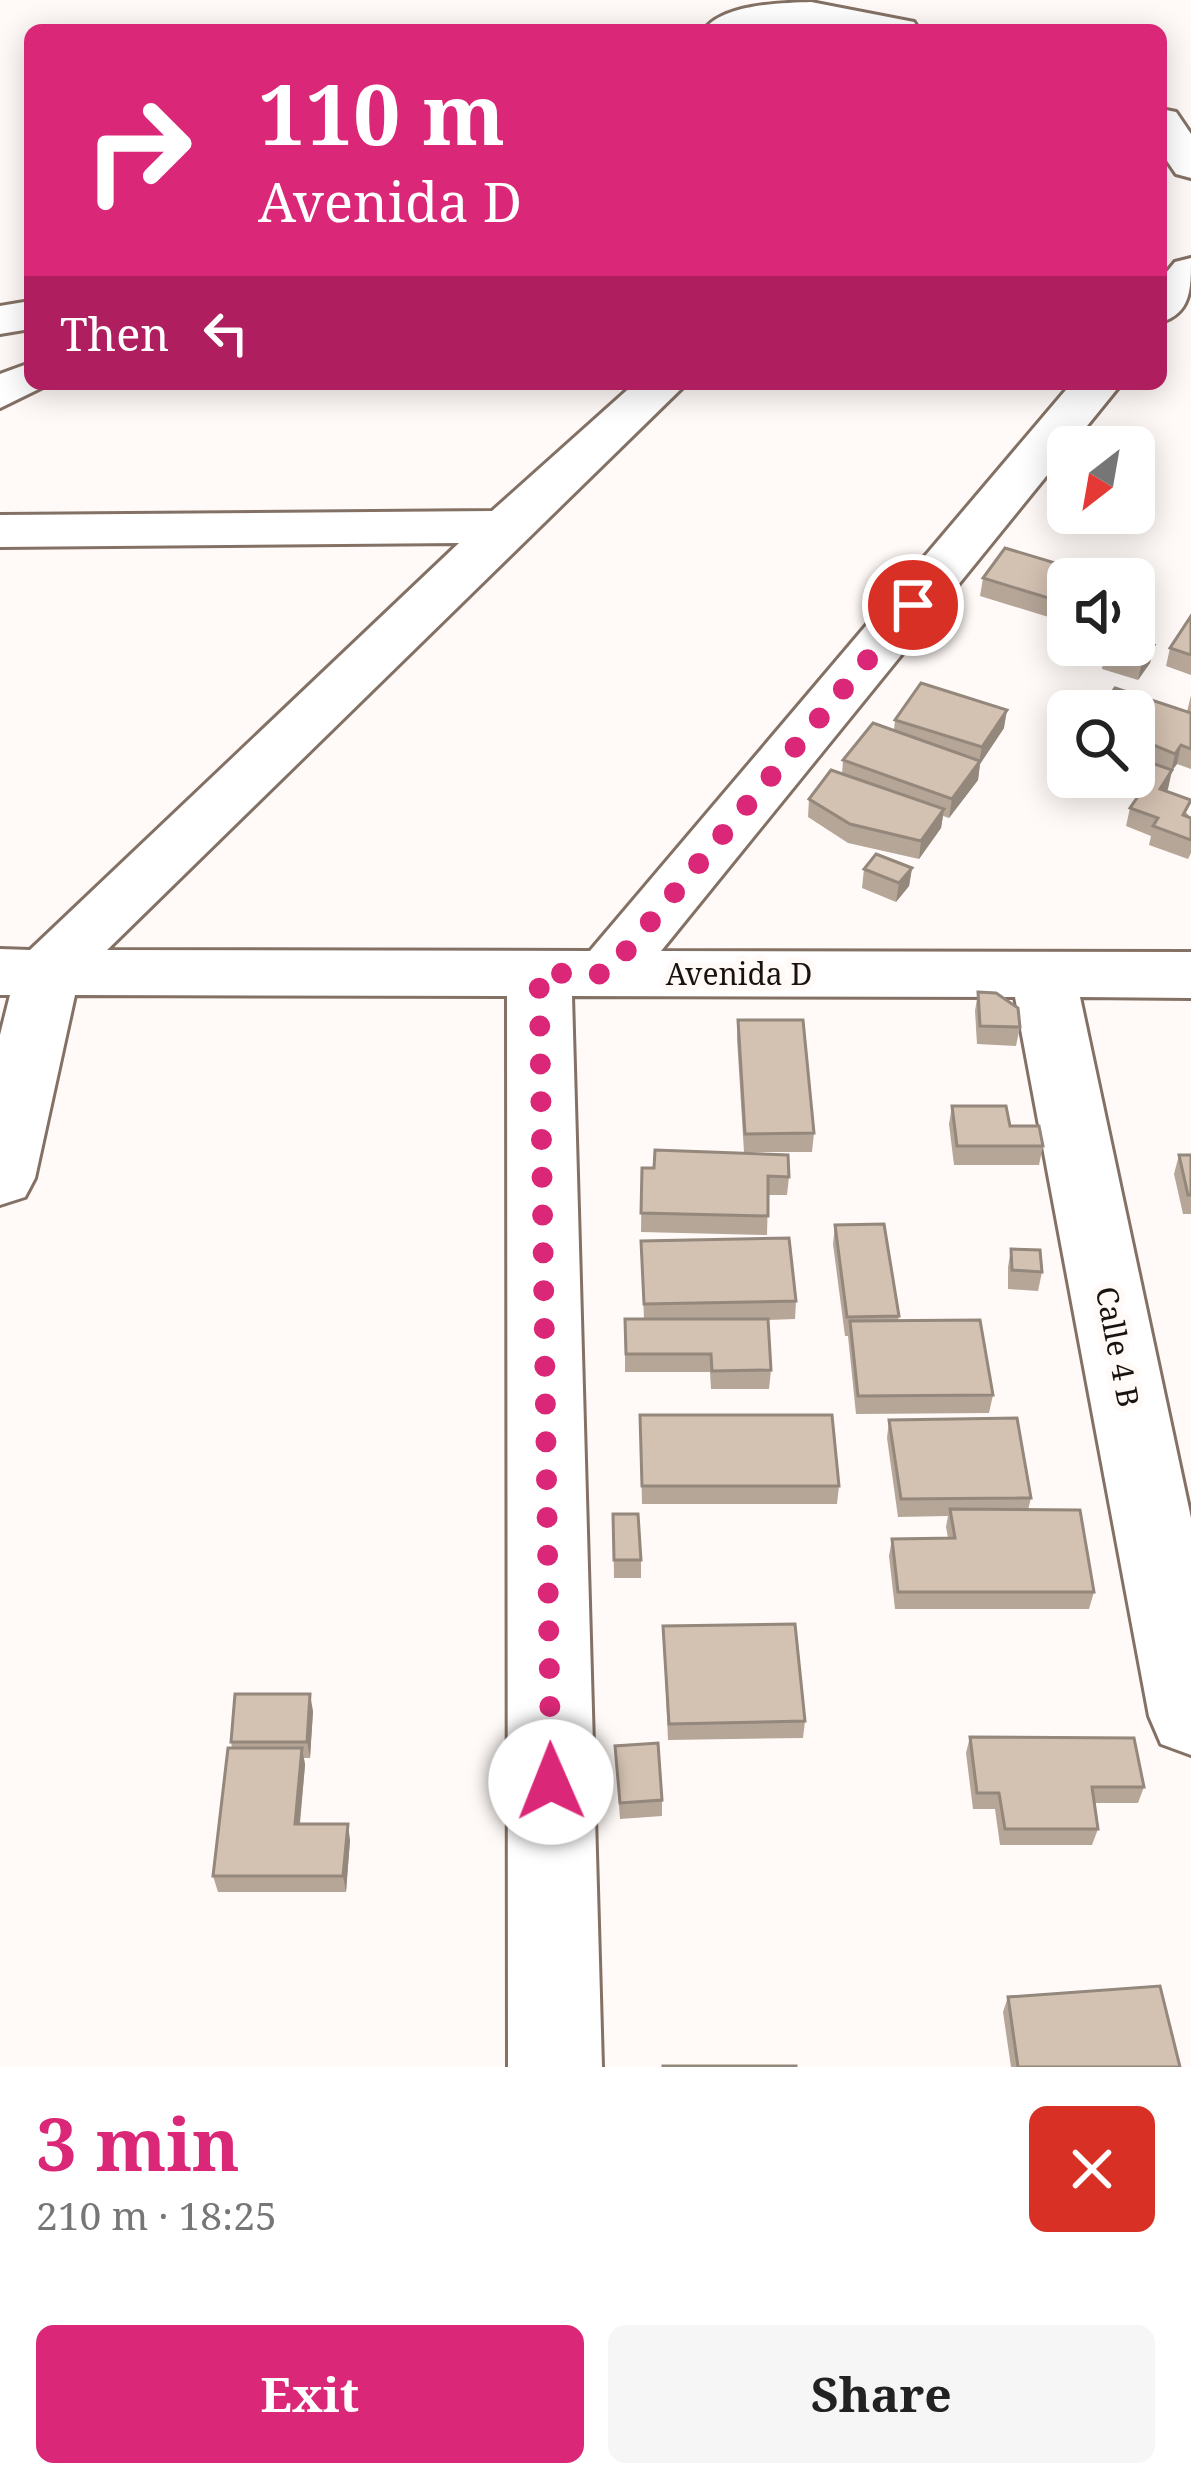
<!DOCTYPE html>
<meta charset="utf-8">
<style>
:root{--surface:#fff;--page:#f6f6f6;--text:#222;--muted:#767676;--accent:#db2777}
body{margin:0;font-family:"Noto Serif",serif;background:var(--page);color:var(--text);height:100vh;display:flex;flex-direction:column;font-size:45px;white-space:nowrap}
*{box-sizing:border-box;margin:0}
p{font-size:39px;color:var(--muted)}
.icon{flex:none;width:66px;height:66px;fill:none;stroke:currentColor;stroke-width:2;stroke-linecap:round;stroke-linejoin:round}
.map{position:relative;height:2067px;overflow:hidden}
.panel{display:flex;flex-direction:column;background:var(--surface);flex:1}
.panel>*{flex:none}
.hud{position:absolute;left:24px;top:24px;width:1143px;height:366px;border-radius:18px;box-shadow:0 6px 30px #0003;background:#db2777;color:#fff;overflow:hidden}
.needle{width:78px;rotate:211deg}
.controls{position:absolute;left:1047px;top:426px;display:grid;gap:24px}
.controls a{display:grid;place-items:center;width:108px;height:108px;border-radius:18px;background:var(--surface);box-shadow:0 6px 30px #0003;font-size:60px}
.pin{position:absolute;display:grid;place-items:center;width:102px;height:102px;color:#fff;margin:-51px;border:6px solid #fff;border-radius:50%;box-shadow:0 3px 12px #0007}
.me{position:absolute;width:132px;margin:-66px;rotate:359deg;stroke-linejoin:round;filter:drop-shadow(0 0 9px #0008)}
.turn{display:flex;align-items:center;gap:42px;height:252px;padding:0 36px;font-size:54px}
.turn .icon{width:156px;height:156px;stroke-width:2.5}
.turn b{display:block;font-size:84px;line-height:102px}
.then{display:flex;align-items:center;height:114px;padding:0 36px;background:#0003;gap:24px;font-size:45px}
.round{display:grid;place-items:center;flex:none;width:126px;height:126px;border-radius:18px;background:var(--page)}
.headline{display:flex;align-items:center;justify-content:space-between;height:204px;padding:0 36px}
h1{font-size:72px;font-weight:700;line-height:90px;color:var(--accent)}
.button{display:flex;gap:24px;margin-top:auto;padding:24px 36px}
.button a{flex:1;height:138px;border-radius:18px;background:var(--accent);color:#fff;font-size:48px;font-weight:700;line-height:138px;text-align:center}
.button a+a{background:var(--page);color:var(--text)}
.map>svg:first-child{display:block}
</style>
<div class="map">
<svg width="1191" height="2067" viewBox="0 0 1191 2067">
<rect width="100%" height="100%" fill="#fffaf7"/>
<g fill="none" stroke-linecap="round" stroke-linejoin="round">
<defs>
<g id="minor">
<path d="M811 2 914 22 919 30 811 25 704 30C723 4 781 3 811 2Z"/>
<path d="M1161 109 1176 112 1191 134V178L1176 174 1161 152Z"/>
<path d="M1191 258C1191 289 1191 313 1161 322V279L1175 262Z"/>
<path d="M30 301V329L0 334V306Z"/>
<path d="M30 363V384H49L0 408V374Z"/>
<path d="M634 384H686L107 950 590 951 1071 384H1121L661 951 1191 952V998L1080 997 1191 1518V1755L1161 1744 1149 1716 1015 997 572 996 602 2067H508L507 996 75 995 35 1178 25 1197 0 1205V1035L10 995H0V949L30 950 459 543 0 547V515L492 511Z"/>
</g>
</defs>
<use href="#minor" stroke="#847165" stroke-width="6"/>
<use href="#minor" fill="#fff" fill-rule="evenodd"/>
</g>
<g fill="#b5a698">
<path d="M983 578 1068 579V623L980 596Z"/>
<path d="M1191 616V675L1166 666 1170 648Z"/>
<path d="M1154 645 1150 663 1138 680 1102 669 1105 650Z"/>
<path d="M1191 695V769L1177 764 1172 770 1167 791 1191 818V853L1188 859 1149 845 1151 836 1126 826 1130 808 1137 798 1093 783 1094 777H1134V711L1187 712Z"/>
<path d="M895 720 1004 728 980 764 978 780 949 818 943 816 941 828 919 859 848 843 808 817 809 799 842 774 843 760 894 730Z"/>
<path d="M912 868 909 886 896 902 862 888 864 869Z"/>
<path d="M978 992 1020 1027 1016 1046 977 1044 975 1011Z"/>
<path d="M738 1020 814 1133 812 1152H744L737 1039Z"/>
<path d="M952 1106 1010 1126 1043 1146 1039 1165H954L949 1124Z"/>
<path d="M1179 1155H1191V1214H1183L1174 1174Z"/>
<path d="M642 1168 789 1177 787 1195H768L767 1235 641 1232Z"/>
<path d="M835 1225 899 1316 898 1321 993 1395 989 1413 856 1414 848 1336H845L833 1244Z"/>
<path d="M641 1241 796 1301 795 1319 768 1320 771 1370 769 1389H711L710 1372H625V1319H644Z"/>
<path d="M1011 1249 1042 1272 1038 1291 1008 1289V1267Z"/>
<path d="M640 1415 839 1486 837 1504H642Z"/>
<path d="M889 1420 1031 1498 1028 1510 1094 1592 1089 1609H895L889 1556 892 1539 948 1538 946 1527 948 1516 898 1517 887 1438Z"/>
<path d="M613 1514 641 1560V1578H614Z"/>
<path d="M663 1626 805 1721 803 1738 668 1740Z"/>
<path d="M313 1711 310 1758H304L305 1765 300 1824 350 1840 346 1892H218L213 1876 232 1748 231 1742Z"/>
<path d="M970 1737 1144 1787 1138 1803H1094L1098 1829 1092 1845H1000L995 1809H973L966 1753Z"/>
<path d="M615 1746 662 1800V1816L620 1819Z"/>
<path d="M1008 1997 1180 2067H1011L1003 2012Z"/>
</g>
<g fill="#94877c">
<path d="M1154 645 1150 663 1138 680 1142 662Z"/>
<path d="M1007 710 1004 728 980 764 978 780 949 818 952 799 979 762 982 747Z"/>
<path d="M1181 745 1177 764 1171 772 1175 754Z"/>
<path d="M1172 770 1168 789 1156 807 1160 789Z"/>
<path d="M944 809 941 828 919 859 921 841Z"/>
<path d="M912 868 909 886 896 902 899 883Z"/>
<path d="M310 1694 313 1711 310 1758 307 1742Z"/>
<path d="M302 1748 305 1765 298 1840 295 1824Z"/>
<path d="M348 1824 350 1840 346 1892 343 1876Z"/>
</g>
<g fill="#d3c1b1" stroke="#94877c" stroke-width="3">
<path d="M1005 548 1105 578 1068 579V604L983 578Z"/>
<path d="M1191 616V655L1170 648Z"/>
<path d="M1134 639 1154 645 1142 662 1105 650 1109 645H1134Z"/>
<path d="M921 683 1007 710 982 747 895 720Z"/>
<path d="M1115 688 1191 713V749L1181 745 1175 754 1134 737V711H1099Z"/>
<path d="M873 723 980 761 952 799 843 760Z"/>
<path d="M1134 757 1172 770 1160 789 1191 800 1183 815 1191 818V840L1153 826 1158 818 1130 808 1148 782 1133 777Z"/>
<path d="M831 770 944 809 921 841 850 824 809 799Z"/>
<path d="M876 854 912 868 899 883 864 869Z"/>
<path d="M978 992 996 993 1018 1008 1020 1027 980 1026Z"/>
<path d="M738 1020H803L814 1133 745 1134Z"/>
<path d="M952 1106H1006L1010 1126H1039L1043 1146H957Z"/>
<path d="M655 1150 788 1155 789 1177 768 1176V1216L641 1213 642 1168H654Z"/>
<path d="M1179 1155H1191V1195H1188Z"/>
<path d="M884 1224 899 1316 847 1317 835 1225Z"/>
<path d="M789 1238 796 1301 644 1304 641 1241Z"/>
<path d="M1011 1249 1040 1250 1042 1272 1012 1270Z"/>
<path d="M625 1319H768L771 1370 712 1371 711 1354H626Z"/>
<path d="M980 1320 993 1395 858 1396 850 1321Z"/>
<path d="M640 1415H832L839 1486H642Z"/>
<path d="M1017 1418 1031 1498 901 1499 889 1420Z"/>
<path d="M950 1509 1080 1510 1094 1592H898L892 1539 955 1538Z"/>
<path d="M613 1514H638L641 1560H614Z"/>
<path d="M795 1624 805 1721 669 1724 663 1626Z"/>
<path d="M235 1694H310L307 1742H231Z"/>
<path d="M970 1737 1134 1738 1144 1787H1092L1098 1829H1005L999 1793H977Z"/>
<path d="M658 1743 662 1800 620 1803 615 1746Z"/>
<path d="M228 1748H302L295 1824H348L343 1876H213Z"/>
<path d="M1160 1986 1180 2067H1018L1008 1997Z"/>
<rect x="663" y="2066" width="133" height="1"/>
</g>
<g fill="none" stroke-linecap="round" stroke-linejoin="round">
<path stroke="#db2777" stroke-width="21" stroke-dasharray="0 37.8" d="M551 1782 539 973 607 974 913 605"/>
</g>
<g text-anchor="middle" stroke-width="12" stroke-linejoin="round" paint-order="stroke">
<g font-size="30" fill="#1a120e" stroke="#fffaf7">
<text x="739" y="985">Avenida D</text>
<text transform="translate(1117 1347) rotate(79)" y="10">Calle 4 B</text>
</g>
</g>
</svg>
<div class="controls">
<a><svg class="needle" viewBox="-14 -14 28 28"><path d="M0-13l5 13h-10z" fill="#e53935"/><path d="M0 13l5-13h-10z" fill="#767676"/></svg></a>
<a><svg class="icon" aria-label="sound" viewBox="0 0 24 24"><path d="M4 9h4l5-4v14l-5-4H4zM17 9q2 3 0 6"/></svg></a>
<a><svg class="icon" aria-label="search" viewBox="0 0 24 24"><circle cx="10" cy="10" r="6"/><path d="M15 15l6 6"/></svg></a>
</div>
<div class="pin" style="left:913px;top:605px;background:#d93025"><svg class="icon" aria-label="arrive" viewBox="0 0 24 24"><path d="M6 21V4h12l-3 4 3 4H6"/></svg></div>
<svg class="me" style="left:551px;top:1782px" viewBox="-20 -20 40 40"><circle r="19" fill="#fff"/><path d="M0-13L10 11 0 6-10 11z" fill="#db2777"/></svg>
<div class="hud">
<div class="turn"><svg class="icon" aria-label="right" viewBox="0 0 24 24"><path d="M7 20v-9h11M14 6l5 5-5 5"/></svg><div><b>110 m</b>Avenida D</div></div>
<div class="then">Then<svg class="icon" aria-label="left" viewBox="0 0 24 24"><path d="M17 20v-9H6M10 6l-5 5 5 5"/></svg></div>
</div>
</div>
<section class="panel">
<div class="headline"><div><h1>3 min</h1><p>210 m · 18:25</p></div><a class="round" style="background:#d93025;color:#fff"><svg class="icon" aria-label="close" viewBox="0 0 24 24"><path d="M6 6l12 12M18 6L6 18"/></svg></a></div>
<div class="button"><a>Exit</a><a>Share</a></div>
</section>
